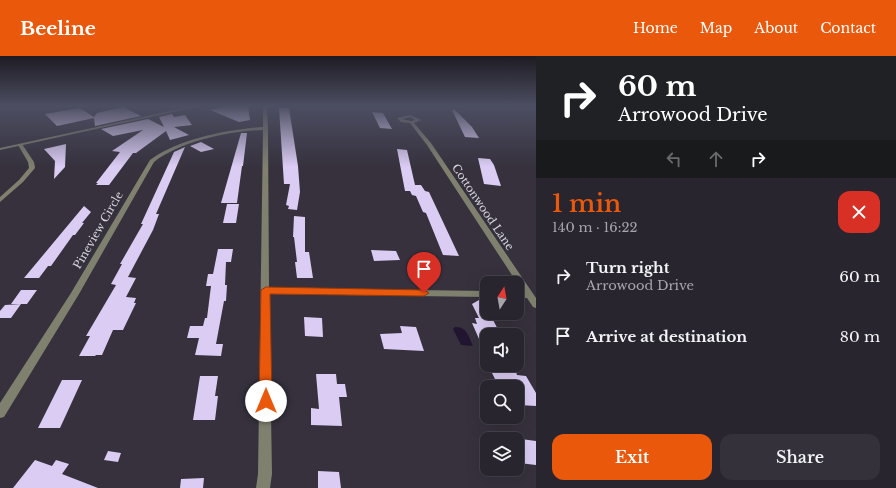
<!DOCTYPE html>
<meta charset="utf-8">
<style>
:root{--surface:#28252e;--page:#34313a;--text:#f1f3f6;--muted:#a5a5aa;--line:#44424a;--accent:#ea580c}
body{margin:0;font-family:"Libre Baskerville",serif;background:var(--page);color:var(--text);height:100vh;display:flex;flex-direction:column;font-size:15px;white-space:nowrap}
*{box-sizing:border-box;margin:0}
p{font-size:13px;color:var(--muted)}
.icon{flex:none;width:22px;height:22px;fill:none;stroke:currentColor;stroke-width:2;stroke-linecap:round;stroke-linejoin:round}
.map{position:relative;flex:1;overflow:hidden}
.side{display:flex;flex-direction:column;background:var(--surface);width:360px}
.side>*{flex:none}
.hud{background:#202124;color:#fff;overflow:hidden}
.needle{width:26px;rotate:11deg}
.fabs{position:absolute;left:480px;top:220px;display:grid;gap:8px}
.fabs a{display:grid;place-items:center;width:44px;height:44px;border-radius:8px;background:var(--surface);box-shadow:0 4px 16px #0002,0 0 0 1px var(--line);font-size:20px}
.pin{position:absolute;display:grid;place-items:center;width:34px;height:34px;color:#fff;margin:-41px -17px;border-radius:50% 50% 50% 0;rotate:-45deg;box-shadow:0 0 4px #0007}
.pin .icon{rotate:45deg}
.me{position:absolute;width:44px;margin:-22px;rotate:0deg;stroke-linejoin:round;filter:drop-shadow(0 0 3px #0008)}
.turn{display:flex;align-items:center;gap:14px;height:84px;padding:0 16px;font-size:18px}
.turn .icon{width:52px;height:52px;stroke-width:2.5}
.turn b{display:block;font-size:28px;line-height:34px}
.lanes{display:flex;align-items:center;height:38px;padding:0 16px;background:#0003;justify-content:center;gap:20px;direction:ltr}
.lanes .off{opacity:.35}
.round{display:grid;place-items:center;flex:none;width:42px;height:42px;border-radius:12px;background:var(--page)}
.summary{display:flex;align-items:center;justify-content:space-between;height:68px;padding:0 16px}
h1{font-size:24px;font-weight:600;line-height:30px;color:var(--accent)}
.cta{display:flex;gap:8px;margin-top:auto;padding:8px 16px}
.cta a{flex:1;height:46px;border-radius:12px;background:var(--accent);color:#fff;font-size:16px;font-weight:600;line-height:46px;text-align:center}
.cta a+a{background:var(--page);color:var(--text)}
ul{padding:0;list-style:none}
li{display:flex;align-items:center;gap:12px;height:60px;padding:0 16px}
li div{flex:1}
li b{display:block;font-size:15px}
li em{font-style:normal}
header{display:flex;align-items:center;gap:24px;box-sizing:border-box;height:56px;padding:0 20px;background:var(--accent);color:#fff}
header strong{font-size:19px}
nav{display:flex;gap:22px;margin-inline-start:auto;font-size:14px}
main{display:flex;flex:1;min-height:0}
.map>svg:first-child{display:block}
</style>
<header>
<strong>Beeline</strong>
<nav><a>Home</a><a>Map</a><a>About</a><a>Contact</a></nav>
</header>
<main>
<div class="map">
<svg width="536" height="432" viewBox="0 0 536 432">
<rect width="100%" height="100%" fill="#36313d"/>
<path fill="#211531" d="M455 271C467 271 468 279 473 290L461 289 453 273Z"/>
<g fill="#dbccf3">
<path d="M225 50H248L250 64 239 66 210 54Z"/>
<path d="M123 51 141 60 95 70 94 62 57 70 45 58 80 52 94 61 97 57Z"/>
<path d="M279 52H289L298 110 300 136 297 154 288 153 289 150 286 149 290 128H284Z"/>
<path d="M454 53 472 71 479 82 465 81 452 54Z"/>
<path d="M372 56 383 57 392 73 380 72Z"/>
<path d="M172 58 174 61 185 59 192 69 174 71 189 79 170 84 166 75 136 97H133L109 129H96L98 127H96L120 96 112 95 143 74 113 80 101 73 148 63 164 71 159 61Z"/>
<path d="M241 77H247L243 110H242L237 147H221Z"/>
<path d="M201 86 214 93 201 96 190 90Z"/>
<path d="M66 88 65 111 54 123 55 105 44 93Z"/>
<path d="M185 91 156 158H159L153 174 128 221 136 222 126 241 136 242 134 247H136L123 274H113L102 299H96L95 300H79L90 280H86L116 229 111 228 122 208H120L143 168H141L174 96Z"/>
<path d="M397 93 407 94 415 129H421L425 135 429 136 459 200 443 199 426 157 423 156 416 140 412 139 410 135H405Z"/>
<path d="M478 102 490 103 494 109 501 130 484 128Z"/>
<path d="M227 148H239L236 167H223Z"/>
<path d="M84 150 91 156 82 167H84L75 179H73L51 210H48L39 222H24Z"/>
<path d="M294 160 305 161V196H309L313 222H297L295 206H297L294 181H293Z"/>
<path d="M218 193H233L231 206H226L225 229H227L226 245H224L216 288H223L221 300 195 299 199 282H187L190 270H203L205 262H207L211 230H206L208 218H213Z"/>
<path d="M371 194 396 195 400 204 374 205Z"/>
<path d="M21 234H37L27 248H11Z"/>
<path d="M479 244 489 263 493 264 501 279H487V301L472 267 477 268 475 262H479L472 248Z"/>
<path d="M21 248 11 262H0V255L5 249Z"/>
<path d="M304 261 322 262 323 281 305 280Z"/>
<path d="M400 270 416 271 424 295 384 293 380 278 402 277Z"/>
<path d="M491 315 516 316 517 319 526 320 536 337V350L519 349 517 344V331L498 329Z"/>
<path d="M316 318H336L337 328H345L347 341H339L342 370 311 369V352L319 353Z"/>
<path d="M200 320H218L215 340H218L215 364H193Z"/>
<path d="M62 324H82L60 372H38Z"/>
<path d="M521 383 536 385V409L519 407 517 402V386L522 387Z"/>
<path d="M108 395 121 397 118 406 104 404Z"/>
<path d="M35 404 52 410 56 404 69 408 62 418 98 432H13Z"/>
<path d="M318 415 339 416 341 432H318Z"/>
<path d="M204 422 203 432H180L181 423Z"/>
</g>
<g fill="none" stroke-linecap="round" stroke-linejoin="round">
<g fill="#80806f" fill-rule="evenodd">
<path d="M263 50H267L268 72 269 232 487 235V241L269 238 272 418 270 432H256L258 418 263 74C230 75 181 85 154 106L79 238 4 361 0 362V347L71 237 150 104C178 83 229 73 263 71Z"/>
<path d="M410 59 421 64 414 67 431 87 536 242V252L533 251 527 242H517V236H523L427 89 410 67 401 66 397 62ZM410 61 415 64 411 65 402 63Z"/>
<path d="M20 88H22L34 106 35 112 23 126 0 146V141L19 124 29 112 28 106 18 89Z"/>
</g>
<path fill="#80806f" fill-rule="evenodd" d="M193 50H201L0 94V92Z"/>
</g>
<linearGradient id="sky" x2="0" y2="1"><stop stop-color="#1e1b22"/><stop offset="0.45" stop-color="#4c4e62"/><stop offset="1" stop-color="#4c4e62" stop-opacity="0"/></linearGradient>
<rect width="536" height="111" fill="url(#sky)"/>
<path fill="#ea580c" stroke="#983908" d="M266 231 424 234 429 237 424 240 270 238 272 345 270 349 266 351 261 349 259 345 261 234Z"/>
<g text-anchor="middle" stroke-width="4" stroke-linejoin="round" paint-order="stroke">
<g font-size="11" fill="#d8d6de" stroke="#36313d">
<text transform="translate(483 151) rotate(56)" y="4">Cottonwood Lane</text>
<text transform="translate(98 174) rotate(-60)" y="4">Pineview Circle</text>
</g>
</g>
</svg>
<div class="fabs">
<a><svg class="needle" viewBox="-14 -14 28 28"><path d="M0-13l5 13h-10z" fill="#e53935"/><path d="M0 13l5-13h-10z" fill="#a5a5aa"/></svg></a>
<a><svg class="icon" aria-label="sound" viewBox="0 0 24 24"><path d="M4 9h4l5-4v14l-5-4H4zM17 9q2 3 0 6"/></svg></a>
<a><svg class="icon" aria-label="search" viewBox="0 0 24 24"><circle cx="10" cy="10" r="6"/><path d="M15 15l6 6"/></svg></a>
<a><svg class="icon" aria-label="layers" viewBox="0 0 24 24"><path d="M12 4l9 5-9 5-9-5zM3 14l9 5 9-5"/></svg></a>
</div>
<div class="pin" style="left:424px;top:237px;background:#d93025"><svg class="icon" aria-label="arrive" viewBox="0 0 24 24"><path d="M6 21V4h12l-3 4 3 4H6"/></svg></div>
<svg class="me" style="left:266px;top:345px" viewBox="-20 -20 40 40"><circle r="19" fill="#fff"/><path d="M0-13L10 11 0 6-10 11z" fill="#ea580c"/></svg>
</div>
<section class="side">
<div class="hud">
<div class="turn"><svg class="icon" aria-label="right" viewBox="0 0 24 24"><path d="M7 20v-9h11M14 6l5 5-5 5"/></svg><div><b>60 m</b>Arrowood Drive</div></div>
<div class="lanes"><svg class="icon off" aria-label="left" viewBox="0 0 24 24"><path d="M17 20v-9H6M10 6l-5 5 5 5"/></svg><svg class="icon off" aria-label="ahead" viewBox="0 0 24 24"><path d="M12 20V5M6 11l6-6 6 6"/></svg><svg class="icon" aria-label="right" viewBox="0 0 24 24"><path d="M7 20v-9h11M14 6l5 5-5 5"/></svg></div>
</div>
<div class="summary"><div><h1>1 min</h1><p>140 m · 16:22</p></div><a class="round" style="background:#d93025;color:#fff"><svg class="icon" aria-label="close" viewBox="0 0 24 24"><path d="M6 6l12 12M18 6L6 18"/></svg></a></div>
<ul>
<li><svg class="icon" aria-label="right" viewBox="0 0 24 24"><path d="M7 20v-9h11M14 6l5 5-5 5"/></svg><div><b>Turn right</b><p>Arrowood Drive</p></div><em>60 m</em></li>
<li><svg class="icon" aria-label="arrive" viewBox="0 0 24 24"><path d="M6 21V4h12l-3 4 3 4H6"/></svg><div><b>Arrive at destination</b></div><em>80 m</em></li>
</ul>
<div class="cta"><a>Exit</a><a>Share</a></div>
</section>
</main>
